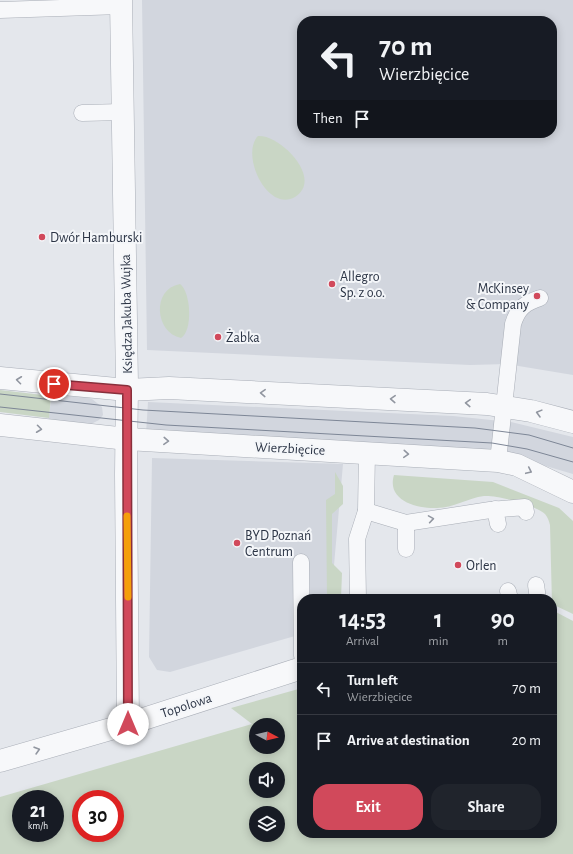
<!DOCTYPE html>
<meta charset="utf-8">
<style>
:root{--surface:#171b24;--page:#20242c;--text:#f1f3f6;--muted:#9ea1a6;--line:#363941;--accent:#d1495b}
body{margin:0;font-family:"Alegreya Sans",sans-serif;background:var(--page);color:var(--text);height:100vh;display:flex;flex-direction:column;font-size:15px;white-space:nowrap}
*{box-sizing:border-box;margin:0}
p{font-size:13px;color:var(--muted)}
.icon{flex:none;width:22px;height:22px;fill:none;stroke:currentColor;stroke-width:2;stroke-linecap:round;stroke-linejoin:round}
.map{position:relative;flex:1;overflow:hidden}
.sheet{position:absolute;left:297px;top:594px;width:260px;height:244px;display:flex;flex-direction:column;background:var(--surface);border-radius:16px;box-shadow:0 2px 10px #0003}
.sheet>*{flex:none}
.banner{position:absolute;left:297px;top:16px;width:260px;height:122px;border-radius:16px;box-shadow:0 2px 10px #0003;background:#171b24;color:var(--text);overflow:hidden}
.needle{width:26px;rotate:97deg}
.fabs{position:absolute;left:249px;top:718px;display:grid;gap:8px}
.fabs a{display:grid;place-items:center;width:36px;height:36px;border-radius:50%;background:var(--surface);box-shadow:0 2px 10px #0003;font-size:20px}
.speed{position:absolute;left:12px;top:790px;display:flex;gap:8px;font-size:20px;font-weight:700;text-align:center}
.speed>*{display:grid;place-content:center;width:52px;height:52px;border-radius:50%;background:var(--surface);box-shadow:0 2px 10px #0003;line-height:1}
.speed small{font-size:10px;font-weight:400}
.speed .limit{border:6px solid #d22;background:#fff;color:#111}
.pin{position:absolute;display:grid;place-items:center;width:34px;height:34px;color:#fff;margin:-17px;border:2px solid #fff;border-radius:50%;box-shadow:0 1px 4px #0007}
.me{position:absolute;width:44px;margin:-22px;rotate:0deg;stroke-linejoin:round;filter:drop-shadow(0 0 3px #0008)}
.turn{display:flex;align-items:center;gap:14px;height:84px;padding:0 16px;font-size:18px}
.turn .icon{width:52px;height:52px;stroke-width:2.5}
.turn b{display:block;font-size:28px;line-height:34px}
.then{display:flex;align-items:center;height:38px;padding:0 16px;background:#0003;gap:8px;font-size:15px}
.eta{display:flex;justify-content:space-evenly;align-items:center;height:68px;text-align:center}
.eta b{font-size:24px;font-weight:700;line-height:28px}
.button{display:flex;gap:8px;margin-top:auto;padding:8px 16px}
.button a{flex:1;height:46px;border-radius:16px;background:var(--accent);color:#fff;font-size:16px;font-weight:700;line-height:46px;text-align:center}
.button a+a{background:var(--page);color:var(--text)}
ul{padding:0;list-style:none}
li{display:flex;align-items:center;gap:12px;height:52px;padding:0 16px;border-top:1px solid var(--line)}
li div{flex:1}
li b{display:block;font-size:15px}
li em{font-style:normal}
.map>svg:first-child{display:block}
</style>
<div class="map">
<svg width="573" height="854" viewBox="0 0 573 854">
<rect width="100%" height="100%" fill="#e4e7ec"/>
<g fill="#d2d6de" fill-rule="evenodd">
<path d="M142 0H573V375L507 364 470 365 147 350ZM302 21H552V133H302Z"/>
<path d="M52 391 78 394 92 399 102 407 103 415 99 420 89 425 48 424Z"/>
<path d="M148 402 453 416 511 422 573 437V474L532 462 146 434Z"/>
<path d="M152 458 343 464 331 599H302V634L170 672 157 670 149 657Z"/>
</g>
<g fill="#c9d6c5" fill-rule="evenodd">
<path d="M258 136C280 134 324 179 295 197 267 213 240 154 258 136Z"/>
<path d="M180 284C191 292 193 331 181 338 155 333 151 289 180 284Z"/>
<path d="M0 390 51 396 49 418 0 412Z"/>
<path d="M335 472 343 486V504L332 514V563L342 573 341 599H327L326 500 335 494Z"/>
<path d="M394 475 493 482 559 508 573 521V614L552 604 550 525C549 521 548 518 545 514 535 505 498 495 484 496 468 498 453 508 437 508 418 509 386 501 394 475Z"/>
<path d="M552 610 573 621V854H0V797L252 724 231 708 302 688V833H552ZM256 725H278V747H256ZM256 769H278V791H256ZM21 799H55V833H21ZM81 799H115V833H81ZM256 813H278V835H256Z"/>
</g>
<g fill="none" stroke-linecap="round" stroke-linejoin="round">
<defs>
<g id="service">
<path d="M0 10 121 6"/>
<path d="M82 113 122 112"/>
<path d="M498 461 513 324C518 308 525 303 540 298"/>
<path d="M495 509 498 524"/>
<path d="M366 511 406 523 490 510 525 507 526 512"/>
<path d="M406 549V523"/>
<path d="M301 562 302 656"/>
<path d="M536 585 538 599"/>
<path d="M508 591 510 599"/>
<path d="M358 599 357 539 366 511 367 452"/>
</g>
<g id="minor">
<path d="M121 0 127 385 126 474 128 724"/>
<path d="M0 378 127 390 169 388 487 404 531 411 573 422"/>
<path d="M0 425 127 439 498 461 517 465 573 492"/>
<path d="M0 761 128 724 302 668"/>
</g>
</defs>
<use href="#service" stroke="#a9aeb7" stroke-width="17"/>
<use href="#minor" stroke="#a9aeb7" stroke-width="23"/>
<use href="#service" stroke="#f7f8fa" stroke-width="16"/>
<use href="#minor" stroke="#f7f8fa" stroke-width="22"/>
<g stroke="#7d8696" stroke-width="1">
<path d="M0 394 143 410 475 428 529 435 573 448"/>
<path d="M0 407 166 425 492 443 527 449 573 462"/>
</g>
</g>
<defs><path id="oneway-chevron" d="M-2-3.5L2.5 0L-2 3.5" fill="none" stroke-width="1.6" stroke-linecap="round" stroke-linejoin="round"/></defs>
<g stroke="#9196a0">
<use href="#oneway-chevron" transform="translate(19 380) rotate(-173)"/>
<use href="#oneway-chevron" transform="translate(263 393) rotate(-177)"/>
<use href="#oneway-chevron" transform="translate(393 399) rotate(-177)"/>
<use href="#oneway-chevron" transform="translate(468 403) rotate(-177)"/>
<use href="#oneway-chevron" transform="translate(539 413) rotate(-165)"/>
<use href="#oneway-chevron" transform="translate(39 429) rotate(7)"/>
<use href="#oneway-chevron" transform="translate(166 441) rotate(3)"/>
<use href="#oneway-chevron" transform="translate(406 454) rotate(4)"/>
<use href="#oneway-chevron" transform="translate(529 471) rotate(25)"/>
<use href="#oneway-chevron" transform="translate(431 519) rotate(-9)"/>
<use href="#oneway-chevron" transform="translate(37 750) rotate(-16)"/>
</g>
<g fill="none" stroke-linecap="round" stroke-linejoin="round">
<defs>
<path id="route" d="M54 384 127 390 128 724"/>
</defs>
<use href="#route" stroke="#882f3b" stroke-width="10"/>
<use href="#route" stroke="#d1495b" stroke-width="7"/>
<path stroke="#f59e0b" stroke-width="7" d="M127 516 128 597"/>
</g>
<g fill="#d1495b" stroke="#f4f6f9" stroke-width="1.5">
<circle cx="42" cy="237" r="4"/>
<circle cx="332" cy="284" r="4"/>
<circle cx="537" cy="296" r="4"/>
<circle cx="218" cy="337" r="4"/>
<circle cx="237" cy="543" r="4"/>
<circle cx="458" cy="565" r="4"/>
</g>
<g text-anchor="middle" stroke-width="4" stroke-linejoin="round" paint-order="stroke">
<g font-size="14" fill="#2b3445" stroke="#f4f6f9" text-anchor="start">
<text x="50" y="242">Dwór Hamburski</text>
<text x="340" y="281">Allegro<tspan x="340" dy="16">Sp. z o.o.</tspan></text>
<text x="529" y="293" text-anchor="end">McKinsey<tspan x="529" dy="16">&amp; Company</tspan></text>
<text x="226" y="342">Żabka</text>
<text x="245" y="540">BYD Poznań<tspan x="245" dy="16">Centrum</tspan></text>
<text x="466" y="570">Orlen</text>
</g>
<g font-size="14" fill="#2b3445" stroke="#f4f6f9">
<text transform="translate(126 314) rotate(-91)" y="5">Księdza Jakuba Wujka</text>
<text transform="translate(290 448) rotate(3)" y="5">Wierzbięcice</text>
<text transform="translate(186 705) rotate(-18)" y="5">Topolowa</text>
</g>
</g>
</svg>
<div class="fabs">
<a><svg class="needle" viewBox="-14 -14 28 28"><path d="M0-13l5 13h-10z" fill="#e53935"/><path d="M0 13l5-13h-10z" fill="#9ea1a6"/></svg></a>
<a><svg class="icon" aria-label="sound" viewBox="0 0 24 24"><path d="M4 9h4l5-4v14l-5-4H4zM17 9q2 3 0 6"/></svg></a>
<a><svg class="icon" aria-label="layers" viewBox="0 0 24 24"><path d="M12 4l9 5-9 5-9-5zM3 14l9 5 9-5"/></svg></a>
</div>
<div class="speed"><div>21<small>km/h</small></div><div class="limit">30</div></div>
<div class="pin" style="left:54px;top:384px;background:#d93025"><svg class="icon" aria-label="arrive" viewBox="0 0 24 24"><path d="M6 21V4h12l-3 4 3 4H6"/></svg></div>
<svg class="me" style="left:128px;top:724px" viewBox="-20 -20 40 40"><circle r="19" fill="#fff"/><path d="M0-13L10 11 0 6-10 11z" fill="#d1495b"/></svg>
<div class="banner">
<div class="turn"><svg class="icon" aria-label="left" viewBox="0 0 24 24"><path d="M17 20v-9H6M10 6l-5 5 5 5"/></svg><div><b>70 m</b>Wierzbięcice</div></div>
<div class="then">Then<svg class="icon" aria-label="arrive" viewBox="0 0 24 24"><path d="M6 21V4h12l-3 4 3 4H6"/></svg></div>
</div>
<section class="sheet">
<div class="eta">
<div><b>14:53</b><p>Arrival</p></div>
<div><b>1</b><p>min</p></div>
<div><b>90</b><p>m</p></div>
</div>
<ul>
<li><svg class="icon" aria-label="left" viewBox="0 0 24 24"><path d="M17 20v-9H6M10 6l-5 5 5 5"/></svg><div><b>Turn left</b><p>Wierzbięcice</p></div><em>70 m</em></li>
<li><svg class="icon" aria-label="arrive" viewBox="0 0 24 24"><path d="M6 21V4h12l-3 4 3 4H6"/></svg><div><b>Arrive at destination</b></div><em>20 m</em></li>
</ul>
<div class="button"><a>Exit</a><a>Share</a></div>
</section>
</div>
